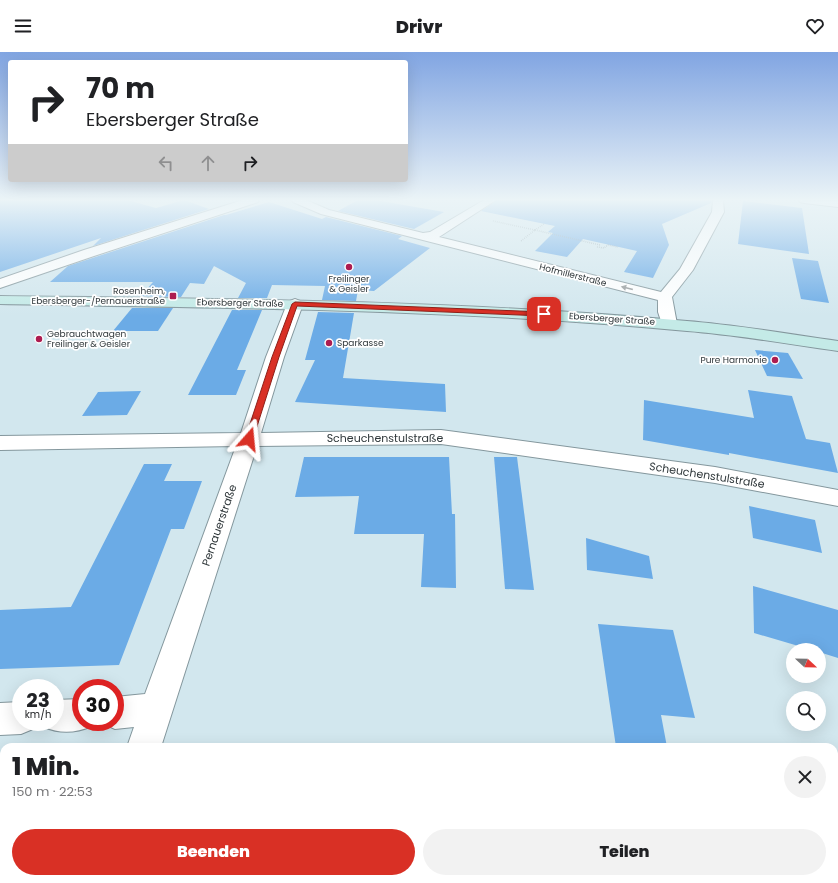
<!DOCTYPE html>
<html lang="de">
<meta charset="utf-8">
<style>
:root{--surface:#fff;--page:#f2f2f2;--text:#202124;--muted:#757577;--accent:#d93025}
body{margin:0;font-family:Poppins,sans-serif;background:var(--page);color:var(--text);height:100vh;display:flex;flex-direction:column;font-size:15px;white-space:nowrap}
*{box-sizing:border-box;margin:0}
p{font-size:13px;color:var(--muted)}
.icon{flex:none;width:22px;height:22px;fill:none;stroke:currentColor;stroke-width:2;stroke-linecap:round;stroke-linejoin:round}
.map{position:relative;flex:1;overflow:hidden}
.details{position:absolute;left:0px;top:691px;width:838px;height:140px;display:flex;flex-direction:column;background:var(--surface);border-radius:12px 12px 0 0;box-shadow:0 4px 16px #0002}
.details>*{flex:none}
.guide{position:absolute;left:8px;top:8px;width:400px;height:122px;border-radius:4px;box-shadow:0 4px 16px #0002;background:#fff;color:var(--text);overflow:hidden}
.needle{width:26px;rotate:112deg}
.tools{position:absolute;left:786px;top:591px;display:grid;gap:8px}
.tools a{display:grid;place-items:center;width:40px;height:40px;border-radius:50%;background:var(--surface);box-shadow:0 4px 16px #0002;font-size:20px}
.speed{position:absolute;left:12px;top:627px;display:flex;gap:8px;font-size:20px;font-weight:700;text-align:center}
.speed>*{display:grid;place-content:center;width:52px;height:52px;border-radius:50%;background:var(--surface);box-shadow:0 4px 16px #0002;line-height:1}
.speed small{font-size:10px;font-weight:400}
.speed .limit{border:6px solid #d22;background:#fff;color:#111}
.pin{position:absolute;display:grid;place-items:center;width:34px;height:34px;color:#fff;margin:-17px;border-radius:8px;box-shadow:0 2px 6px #0006}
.me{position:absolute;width:44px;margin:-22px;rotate:18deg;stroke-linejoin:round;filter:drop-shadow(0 0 3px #0008)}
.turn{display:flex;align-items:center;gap:14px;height:84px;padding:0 12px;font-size:18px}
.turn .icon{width:52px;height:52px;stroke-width:2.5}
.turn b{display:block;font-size:28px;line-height:34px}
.lanes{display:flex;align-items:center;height:38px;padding:0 12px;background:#0003;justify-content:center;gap:20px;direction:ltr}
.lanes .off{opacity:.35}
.round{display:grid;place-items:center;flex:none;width:42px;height:42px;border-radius:21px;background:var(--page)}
.headline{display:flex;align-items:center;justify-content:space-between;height:68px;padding:0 12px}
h1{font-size:24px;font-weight:800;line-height:30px}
.action{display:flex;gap:8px;margin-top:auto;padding:8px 12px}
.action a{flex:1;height:46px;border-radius:24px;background:var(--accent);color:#fff;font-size:16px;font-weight:800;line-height:46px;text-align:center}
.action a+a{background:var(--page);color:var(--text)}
header{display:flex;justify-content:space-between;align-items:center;height:52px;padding:0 12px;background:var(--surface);font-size:18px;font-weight:800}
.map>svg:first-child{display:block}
</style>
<header><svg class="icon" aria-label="menu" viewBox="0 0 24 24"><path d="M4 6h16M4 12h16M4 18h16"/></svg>Drivr<svg class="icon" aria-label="heart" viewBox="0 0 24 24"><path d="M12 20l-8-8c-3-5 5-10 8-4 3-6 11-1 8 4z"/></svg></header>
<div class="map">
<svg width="838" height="831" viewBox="0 0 838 831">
<rect width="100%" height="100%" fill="#d2e7ee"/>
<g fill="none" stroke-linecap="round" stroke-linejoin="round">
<g fill="#868fd9" fill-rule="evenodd">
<rect x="0" y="732" width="4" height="14"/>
<path d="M659 827H682L684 831H661Z"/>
</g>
</g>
<g fill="#6babe6">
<path d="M0 148H127L156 156 184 148 209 157 93 194 101 186 0 220Z"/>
<path d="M358 148H375L444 160 414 177 338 159Z"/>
<path d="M497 148H712L711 151 662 172 669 193 653 226 624 220 637 199 583 187 567 205 535 199 553 181 548 180 555 174 481 159Z"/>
<path d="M743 149 802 156 809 202 738 192Z"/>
<path d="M269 150 322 167 326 165 402 184 398 187 430 196 374 239 358 238 356 249 322 248 325 234 272 233 267 246H238L246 231 214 214 204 232 190 231 181 245 141 244 153 230H50L68 214 224 163H226Z"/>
<path d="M792 206 818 209 829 251 801 247Z"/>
<path d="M132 256H173L158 279H113Z"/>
<path d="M232 258H262L237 318H246L236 343H188Z"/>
<path d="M318 260 354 261 343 326 445 332 446 360 295 350 315 308H305Z"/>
<path d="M755 298 788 301 803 327 767 324Z"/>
<path d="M748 338 792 344 806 387 830 391 838 421 729 401V403L643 388 644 348 754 366Z"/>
<path d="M141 339 127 363 82 364 98 340Z"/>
<path d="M304 405H449L452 462H455L456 536 421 535 424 482H354L359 444 295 445Z"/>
<path d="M494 405H517L534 538 505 537Z"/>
<path d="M144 412H172L164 429H202L184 477H171L119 613 0 617V558L71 555Z"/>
<path d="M749 454 815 468 822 501 753 486Z"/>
<path d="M586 486 649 504 653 527 587 518Z"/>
<path d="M753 534 838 558V606L819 600V598H812L754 581Z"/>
<path d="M598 572 673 578 695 666 661 663 667 695H616Z"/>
</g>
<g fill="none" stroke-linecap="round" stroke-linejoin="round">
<defs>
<g id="street">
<path d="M243 148H259L258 150 94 204 0 236V227L84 198Z"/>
<path d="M292 148H306L329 158 423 181 430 180 484 148H496L439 185 661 240 680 217 712 160 713 148H723L724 160 693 218 672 245 677 272 675 275 669 277 663 275 658 260V248L321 162 293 150Z"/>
<path d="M799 148 838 149V155L804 151 800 150Z"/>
<path d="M295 247 300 249 303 252 284 305 261 381 441 378 715 415 838 438V454L715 431 441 392 257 394 161 695H127L134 675 115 677 104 672 103 670H115V645L145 642 236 394 0 398V384L241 381 266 305 287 252 290 249Z"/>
<path d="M81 647V670H94L92 674C76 681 60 682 44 675L41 670H55V648Z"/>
<path d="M21 650V670H36L33 677 21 682 0 683V651Z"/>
<path d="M78 827H118L116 831H76Z"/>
</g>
<path id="secondary" d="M0 244C229 247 459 248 687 269 738 273 788 282 838 289V299C788 292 738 283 687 279 459 257 229 256 0 252Z"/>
</defs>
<use href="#street" stroke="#84979d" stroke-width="2"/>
<use href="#secondary" stroke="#84979d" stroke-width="2"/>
<g stroke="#859499" stroke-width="1.5" stroke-dasharray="0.5 1.5" stroke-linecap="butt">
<path d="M493 169 535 178 521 189"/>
<path d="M535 178 600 193"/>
<path d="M535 178 544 172"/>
<path d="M597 195 604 196 608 193 618 195"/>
</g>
<use href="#street" fill="#fff" fill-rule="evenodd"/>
<use href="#secondary" fill="#c4eae7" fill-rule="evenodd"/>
</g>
<defs><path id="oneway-solid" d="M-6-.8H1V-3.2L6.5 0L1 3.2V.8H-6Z"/></defs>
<use fill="#989c9d" href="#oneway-solid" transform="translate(627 236) rotate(-166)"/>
<linearGradient id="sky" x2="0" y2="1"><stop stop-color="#81a5e2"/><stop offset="0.56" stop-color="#ebf4f7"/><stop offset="1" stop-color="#ebf4f7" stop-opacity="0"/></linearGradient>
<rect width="838" height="264" fill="url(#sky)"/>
<path fill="#d93025" stroke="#8d1f18" d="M295 250 544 260 548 262 544 264 297 254 279 305 253 387 252 389H246L245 387 272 305 292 252Z"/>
<g fill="#ad1c50" stroke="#fff" stroke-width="1.5">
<circle cx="349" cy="215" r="4"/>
<rect x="169" y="240" width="8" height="8" rx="2"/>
<circle cx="39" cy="287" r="4"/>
<circle cx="329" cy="291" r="4"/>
<circle cx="775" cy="308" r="4"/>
</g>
<g text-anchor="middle" stroke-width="3.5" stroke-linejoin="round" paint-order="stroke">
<g font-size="9" fill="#30383b" stroke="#fff">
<text transform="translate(573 223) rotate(14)" y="3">Hofmillerstraße</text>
<text transform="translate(240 251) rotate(1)" y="3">Ebersberger Straße</text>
<text transform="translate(612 267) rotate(4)" y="3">Ebersberger Straße</text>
</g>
<g font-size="9" fill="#30383b" stroke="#fff" text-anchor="end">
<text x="349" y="230" text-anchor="middle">Freilinger<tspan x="349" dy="10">&amp; Geisler</tspan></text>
<text x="165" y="242">Rosenheim,<tspan x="165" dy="10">Ebersberger-/Pernauerstraße</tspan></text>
<text x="47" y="285" text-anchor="start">Gebrauchtwagen<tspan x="47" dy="10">Freilinger &amp; Geisler</tspan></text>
<text x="337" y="294" text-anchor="start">Sparkasse</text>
<text x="767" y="311">Pure Harmonie</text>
</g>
<g font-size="11" fill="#30383b" stroke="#fff">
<text x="385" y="390">Scheuchenstulstraße</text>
<text transform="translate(707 423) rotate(9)" y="4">Scheuchenstulstraße</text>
<text transform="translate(219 473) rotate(-71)" y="4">Pernauerstraße</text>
</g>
</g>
</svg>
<div class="tools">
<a><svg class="needle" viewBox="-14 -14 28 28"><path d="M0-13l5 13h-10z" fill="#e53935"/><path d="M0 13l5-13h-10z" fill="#757577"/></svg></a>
<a><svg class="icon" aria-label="search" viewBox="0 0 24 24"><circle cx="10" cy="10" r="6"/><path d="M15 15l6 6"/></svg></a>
</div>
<div class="speed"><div>23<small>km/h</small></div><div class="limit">30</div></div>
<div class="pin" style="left:544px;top:262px;background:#d93025"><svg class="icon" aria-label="arrive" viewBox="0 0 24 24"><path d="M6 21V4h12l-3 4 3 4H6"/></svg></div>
<svg class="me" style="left:249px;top:387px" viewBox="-20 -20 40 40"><path d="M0-17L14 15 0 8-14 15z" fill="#d93025" stroke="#fff" stroke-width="4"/></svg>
<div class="guide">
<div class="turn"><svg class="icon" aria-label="right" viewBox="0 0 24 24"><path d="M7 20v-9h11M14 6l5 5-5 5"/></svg><div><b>70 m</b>Ebersberger Straße</div></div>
<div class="lanes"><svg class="icon off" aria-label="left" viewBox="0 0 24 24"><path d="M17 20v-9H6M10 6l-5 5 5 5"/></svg><svg class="icon off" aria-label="ahead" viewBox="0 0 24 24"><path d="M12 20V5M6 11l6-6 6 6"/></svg><svg class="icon" aria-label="right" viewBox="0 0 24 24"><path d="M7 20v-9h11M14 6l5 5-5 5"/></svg></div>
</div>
<section class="details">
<div class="headline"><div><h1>1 Min.</h1><p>150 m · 22:53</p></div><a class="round"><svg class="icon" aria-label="close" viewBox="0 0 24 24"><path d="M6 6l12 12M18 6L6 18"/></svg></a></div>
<div class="action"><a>Beenden</a><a>Teilen</a></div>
</section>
</div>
